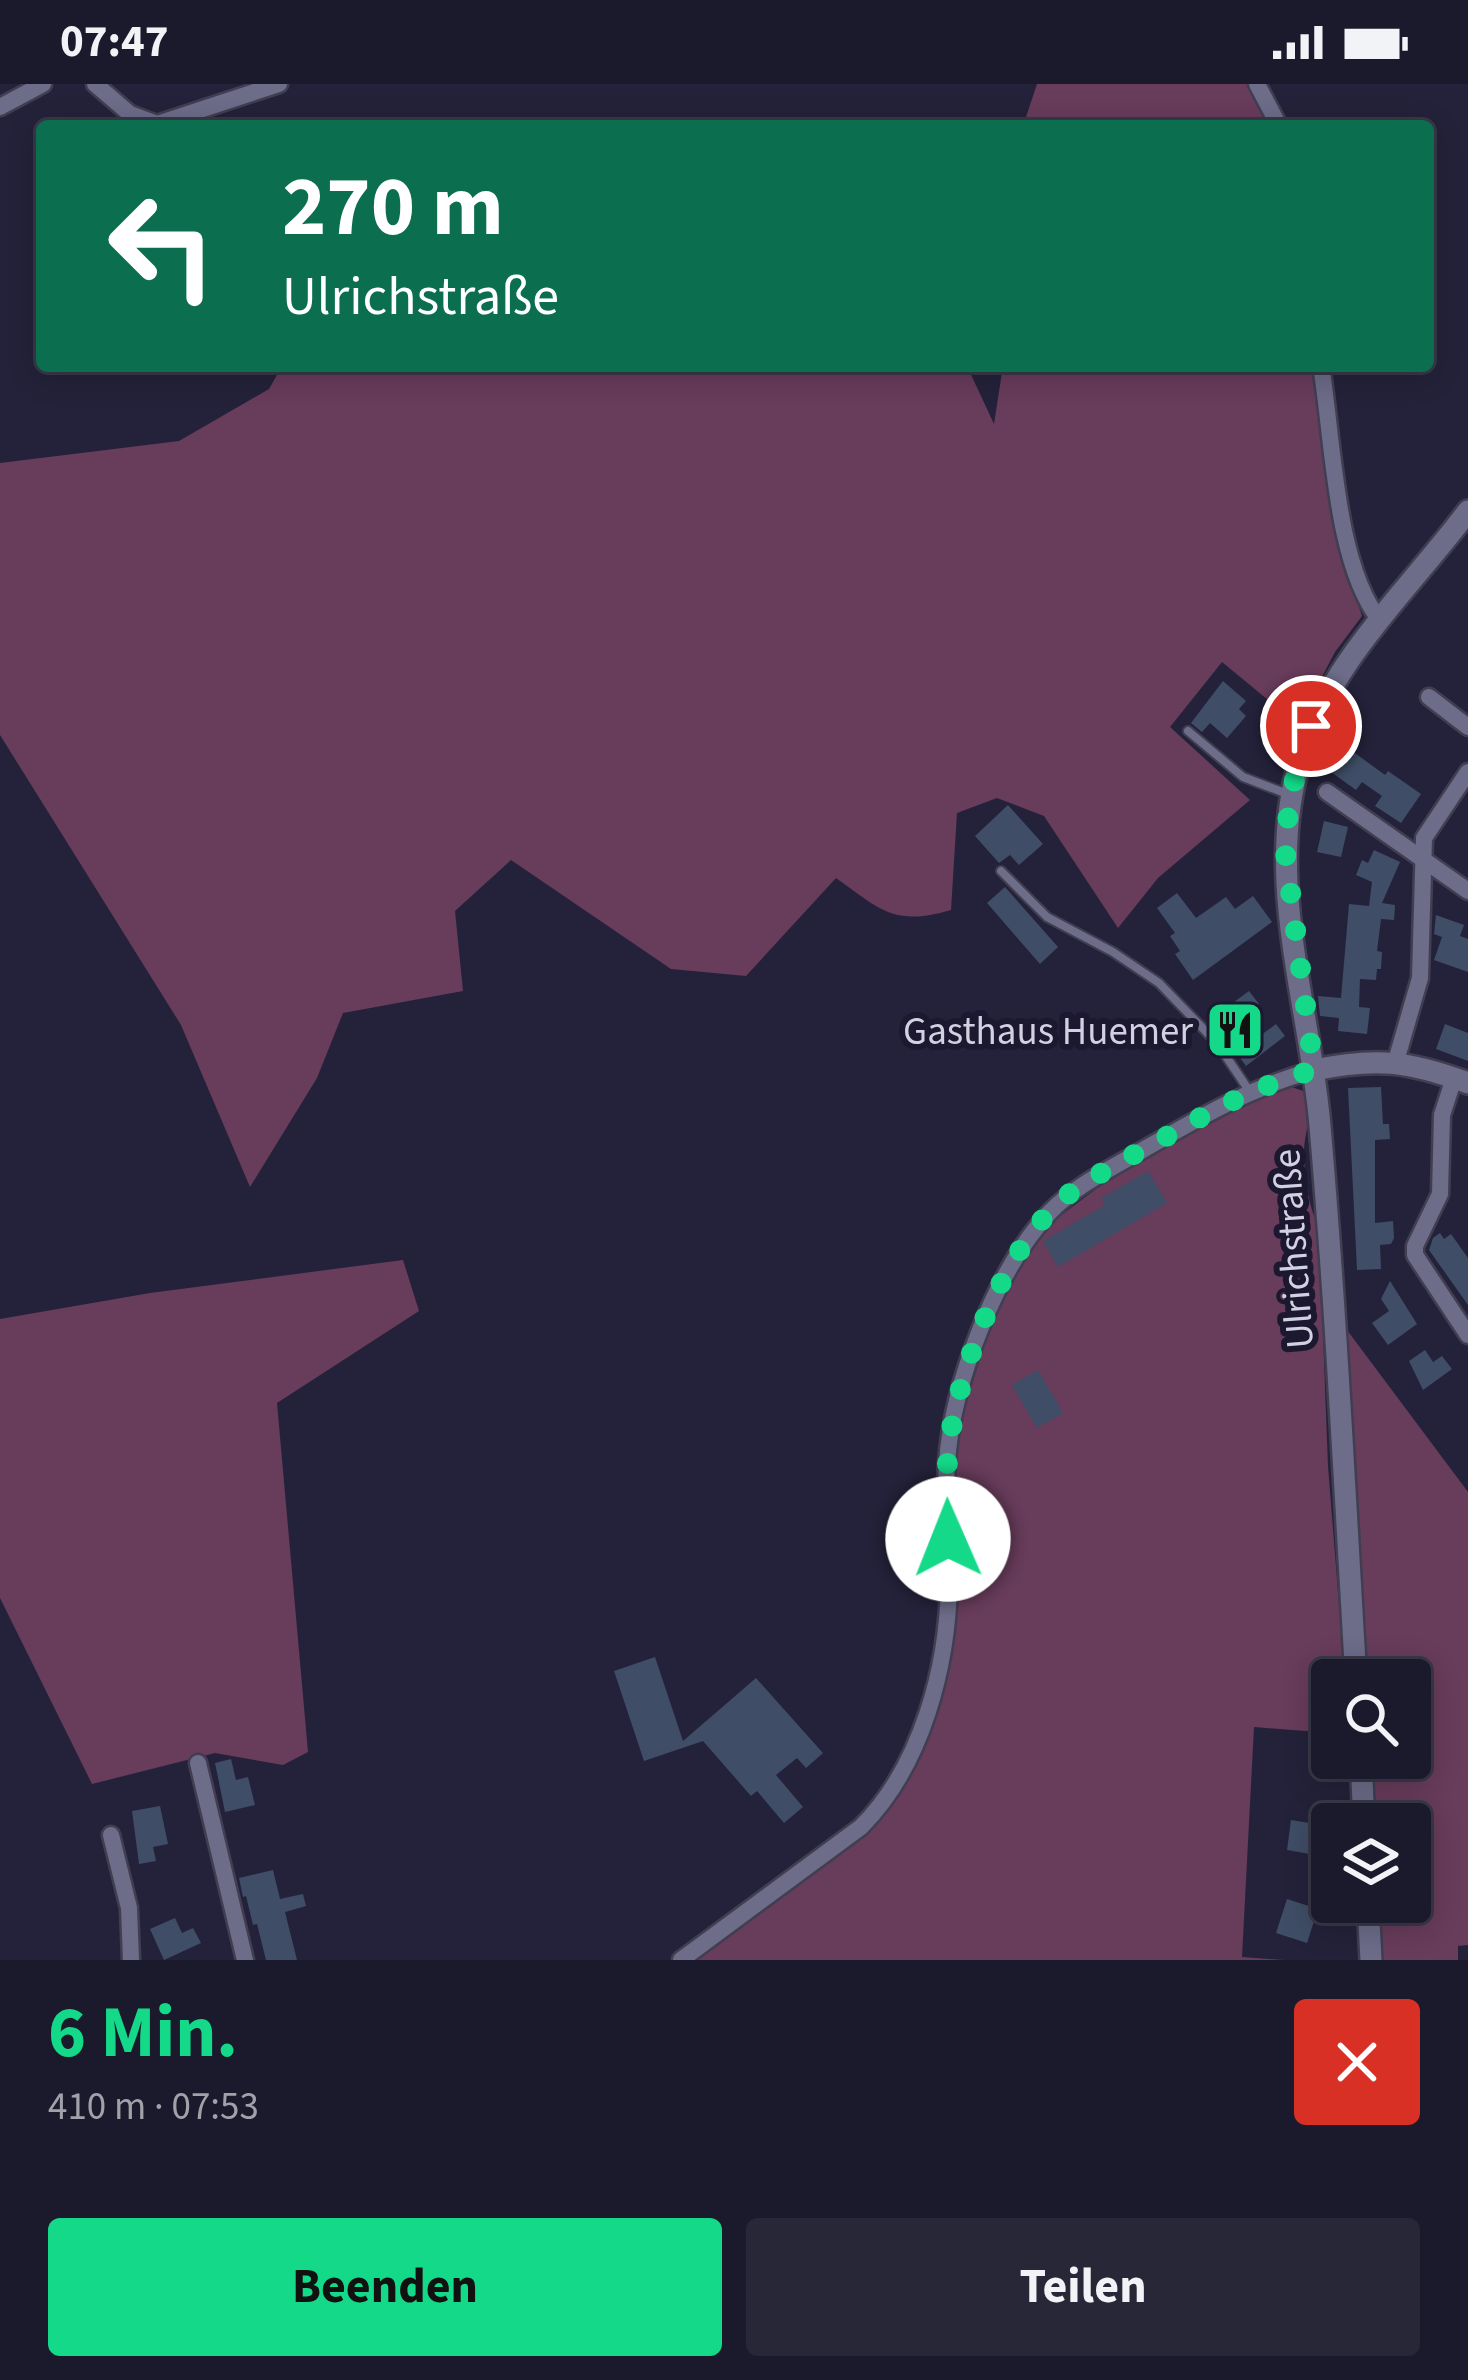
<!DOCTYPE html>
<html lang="de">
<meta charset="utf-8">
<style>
:root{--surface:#1b1a2c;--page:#282738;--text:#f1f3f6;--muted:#a0a1a9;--line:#393848;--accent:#14d989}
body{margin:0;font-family:"Source Sans 3",sans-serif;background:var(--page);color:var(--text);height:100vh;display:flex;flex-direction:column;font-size:45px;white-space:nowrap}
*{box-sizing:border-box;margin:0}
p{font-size:39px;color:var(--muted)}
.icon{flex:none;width:66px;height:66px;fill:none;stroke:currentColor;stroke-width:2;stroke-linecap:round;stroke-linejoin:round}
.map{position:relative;height:1876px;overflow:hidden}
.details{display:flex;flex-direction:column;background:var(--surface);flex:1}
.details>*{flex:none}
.hud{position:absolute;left:36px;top:36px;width:1398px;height:252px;border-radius:12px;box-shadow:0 6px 30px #0003,0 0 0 3px var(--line);background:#0b6e4f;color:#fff;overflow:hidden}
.buttons{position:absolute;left:1311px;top:1575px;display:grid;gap:24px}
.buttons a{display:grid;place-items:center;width:120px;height:120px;border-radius:12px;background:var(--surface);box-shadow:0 6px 30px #0003,0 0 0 3px var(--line);font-size:60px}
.pin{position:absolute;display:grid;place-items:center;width:102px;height:102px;color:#fff;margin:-51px;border:6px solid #fff;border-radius:50%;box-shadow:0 3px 12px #0007}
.me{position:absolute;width:132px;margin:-66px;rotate:359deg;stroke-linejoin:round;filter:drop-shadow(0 0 9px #0008)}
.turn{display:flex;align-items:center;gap:42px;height:252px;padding:0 48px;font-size:54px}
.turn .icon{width:156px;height:156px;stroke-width:2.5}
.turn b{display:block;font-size:84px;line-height:102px}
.round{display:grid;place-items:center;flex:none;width:126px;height:126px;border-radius:12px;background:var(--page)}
.headline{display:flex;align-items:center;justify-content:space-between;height:204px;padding:0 48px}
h1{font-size:72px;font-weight:700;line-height:90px;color:var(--accent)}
.primary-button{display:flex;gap:24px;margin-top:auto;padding:24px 48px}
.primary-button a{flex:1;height:138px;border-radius:12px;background:var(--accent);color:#111;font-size:48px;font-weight:700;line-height:138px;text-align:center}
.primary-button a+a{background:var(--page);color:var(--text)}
.status{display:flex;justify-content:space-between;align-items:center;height:84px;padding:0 60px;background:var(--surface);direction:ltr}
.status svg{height:33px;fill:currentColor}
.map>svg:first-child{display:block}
</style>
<div class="status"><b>07:47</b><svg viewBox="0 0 49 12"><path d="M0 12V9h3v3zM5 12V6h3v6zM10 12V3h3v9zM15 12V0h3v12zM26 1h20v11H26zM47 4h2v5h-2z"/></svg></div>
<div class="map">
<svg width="1468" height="1876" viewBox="0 0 1468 1876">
<rect width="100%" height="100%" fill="#24223a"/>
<g fill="#683c5b">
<path d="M1037 0H1247L1271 42H1023Z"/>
<path d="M282 282H524L541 290 787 289 802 282H967L994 340 1003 282H1313L1345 479 1362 532 1335 568 1297 640 1222 578 1170 643 1250 716 1158 794 1118 844 1044 732 997 714 957 729 951 826C893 843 880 825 836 794L746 892 671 885 511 776 455 827 463 907 343 929 317 994 250 1103 181 941 0 651V379L179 357 269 305Z"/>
<path d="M1289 1002 1303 1007C1315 1028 1305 1044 1304 1066 1304 1095 1308 1119 1319 1145L1328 1382 1345 1596H1332V1649L1254 1643 1242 1873 1284 1876H694L844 1766 877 1738 897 1713 915 1676 936 1618 957 1347 998 1218 1011 1194 1048 1141 1108 1096 1218 1029Z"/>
<path d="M403 1176 419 1227 277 1319 308 1668 283 1681 215 1669 92 1700 0 1514V1235L150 1209Z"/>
<path d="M1344 1242 1468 1408V1861L1458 1862V1876H1378L1375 1818H1410V1740H1372L1369 1674H1410V1596H1365Z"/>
</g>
<g fill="#3f4d66">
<path d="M1223 597 1246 617 1239 625 1246 632 1227 654 1210 639 1202 648 1191 639Z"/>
<path d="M1348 664 1385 691 1388 687 1421 710 1401 739 1375 722 1382 712 1362 698 1356 706 1331 688Z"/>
<path d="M1008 721 1043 760 1019 781 1010 771 999 779 975 752Z"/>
<path d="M1324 737 1348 743 1341 773 1317 768Z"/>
<path d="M1374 766 1400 778 1382 819 1395 821 1394 836 1381 835 1377 867 1382 868 1381 885H1377L1376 896 1360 895 1359 923 1370 924 1367 950 1338 947 1339 934 1320 932 1318 912 1341 914 1349 820 1369 822 1372 798 1356 791 1362 776 1368 779Z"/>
<path d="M1005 803 1058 863 1040 880 987 819Z"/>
<path d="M1177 809 1196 834 1226 813 1235 825 1253 812 1272 838 1193 896 1175 870 1180 867 1170 852 1175 849 1157 824Z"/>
<path d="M1436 831 1464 841 1460 852 1468 855V888L1434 876 1442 853 1434 850Z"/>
<path d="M1249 907 1259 920 1241 933 1257 954 1276 940 1285 952 1246 982 1211 935Z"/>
<path d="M1445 940 1468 949V977L1436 965Z"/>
<path d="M1381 1003 1383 1040H1389L1390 1055 1375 1056V1139L1393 1137 1394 1154 1391 1160 1380 1161 1381 1185 1357 1186 1348 1004Z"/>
<path d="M1148 1087 1167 1119 1058 1183 1043 1157 1105 1121 1101 1114Z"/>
<path d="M1440 1149 1444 1155 1451 1150 1468 1174V1221L1429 1166 1433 1154Z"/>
<path d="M1390 1197 1417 1240 1388 1261 1372 1239 1389 1227 1381 1215Z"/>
<path d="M1425 1266 1433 1278 1442 1272 1452 1285 1423 1306 1409 1277Z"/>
<path d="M1038 1286 1063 1329 1037 1344 1012 1301Z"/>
<path d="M655 1573 683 1657 756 1594 823 1669 806 1684 797 1674 776 1691 803 1723 784 1739 757 1707 751 1712 703 1657 644 1677 614 1587Z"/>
<path d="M231 1675 236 1696 248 1693 255 1721 225 1728 215 1679Z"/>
<path d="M160 1722 168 1760 153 1763 156 1777 139 1780 132 1727Z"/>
<path d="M1291 1736 1316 1740 1314 1755 1324 1757 1321 1772 1287 1766Z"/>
<path d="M273 1786 280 1815 303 1810 306 1822 285 1828 297 1876H266L257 1840 253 1841 246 1812 243 1813 239 1794Z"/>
<path d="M1287 1815 1318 1825 1307 1859 1276 1849Z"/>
<path d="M175 1834 182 1849 193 1844 201 1859 164 1876 150 1845Z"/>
</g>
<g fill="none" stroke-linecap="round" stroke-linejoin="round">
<defs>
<g id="service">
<path d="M1188 647 1243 693 1290 711"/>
<path d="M1001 787 1047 833 1113 868 1159 899 1217 959 1250 1008"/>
</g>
<g id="minor">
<path d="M95 0 130 30 157 40 279 0"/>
<path d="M1257 0 1279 42"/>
<path d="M0 23 43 0"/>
<path d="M1321 282C1333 353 1335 479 1379 535"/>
<path d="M1429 613 1468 643"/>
<path d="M1327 708 1468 807"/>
<path d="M1396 977 1420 894 1424 754 1468 688"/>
<path d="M1454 994 1442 1031 1440 1110 1415 1162V1171L1468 1251"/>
<path d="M198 1679 245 1876"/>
<path d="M111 1751 129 1824 131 1876"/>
<path d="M681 1876 861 1743C922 1682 948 1582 949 1498 949 1459 944 1419 947 1379 952 1301 996 1185 1050 1128 1075 1102 1110 1085 1141 1067 1197 1035 1251 1003 1314 986"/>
</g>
<g id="tertiary">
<path d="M1314 986C1376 973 1409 977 1468 999"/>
<path d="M1356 1596C1345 1411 1336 1226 1320 1042 1310 921 1263 793 1301 673 1331 575 1408 507 1468 427"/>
<path d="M1361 1674 1364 1740"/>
<path d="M1368 1818 1371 1876"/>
</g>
</defs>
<use href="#service" stroke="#413e52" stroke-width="12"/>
<use href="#minor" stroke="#413e52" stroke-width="21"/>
<use href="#tertiary" stroke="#413e52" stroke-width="26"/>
<use href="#service" stroke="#6d6c89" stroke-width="8"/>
<use href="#minor" stroke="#6d6c89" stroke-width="16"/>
<use href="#tertiary" stroke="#6d6c89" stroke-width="21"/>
</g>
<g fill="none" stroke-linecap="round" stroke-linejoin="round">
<path stroke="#14d989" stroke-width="21" stroke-dasharray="0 37.8" d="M948 1455C947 1421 945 1387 950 1354 961 1279 1007 1157 1069 1110 1098 1089 1132 1072 1164 1054 1212 1026 1260 1001 1314 986L1285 766 1290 711 1311 642"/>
</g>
<defs>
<symbol id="restaurant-square" viewBox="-11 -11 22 22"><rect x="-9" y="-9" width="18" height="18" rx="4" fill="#14d989" stroke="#1b1830"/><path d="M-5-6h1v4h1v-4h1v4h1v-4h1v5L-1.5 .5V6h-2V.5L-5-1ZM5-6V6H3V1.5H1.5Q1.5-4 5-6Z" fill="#111"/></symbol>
</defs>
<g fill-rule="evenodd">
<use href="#restaurant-square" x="1202" y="913" width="66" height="66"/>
</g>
<g text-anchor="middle" stroke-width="12" stroke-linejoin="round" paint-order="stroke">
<g font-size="39" fill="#d2d1e1" stroke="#1b1830" text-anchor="end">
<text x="1193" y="960">Gasthaus Huemer</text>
</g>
<g font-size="39" fill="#d2d1e1" stroke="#1b1830">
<text transform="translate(1292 1165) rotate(-94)" y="14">Ulrichstraße</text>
</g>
</g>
</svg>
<div class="buttons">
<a><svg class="icon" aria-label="search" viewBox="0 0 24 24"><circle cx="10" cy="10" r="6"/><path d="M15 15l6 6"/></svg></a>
<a><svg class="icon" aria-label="layers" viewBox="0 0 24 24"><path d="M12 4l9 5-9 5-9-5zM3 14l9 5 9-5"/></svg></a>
</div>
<div class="pin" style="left:1311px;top:642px;background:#d93025"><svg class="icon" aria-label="arrive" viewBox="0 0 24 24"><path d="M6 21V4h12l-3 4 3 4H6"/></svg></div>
<svg class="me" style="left:948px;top:1455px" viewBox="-20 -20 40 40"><circle r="19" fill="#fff"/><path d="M0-13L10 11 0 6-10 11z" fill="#14d989"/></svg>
<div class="hud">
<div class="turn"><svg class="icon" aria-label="left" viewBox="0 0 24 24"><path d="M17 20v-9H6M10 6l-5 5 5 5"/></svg><div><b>270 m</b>Ulrichstraße</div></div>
</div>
</div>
<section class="details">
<div class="headline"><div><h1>6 Min.</h1><p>410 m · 07:53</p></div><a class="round" style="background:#d93025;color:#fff"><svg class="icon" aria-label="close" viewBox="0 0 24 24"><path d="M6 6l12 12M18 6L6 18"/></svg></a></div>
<div class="primary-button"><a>Beenden</a><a>Teilen</a></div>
</section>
